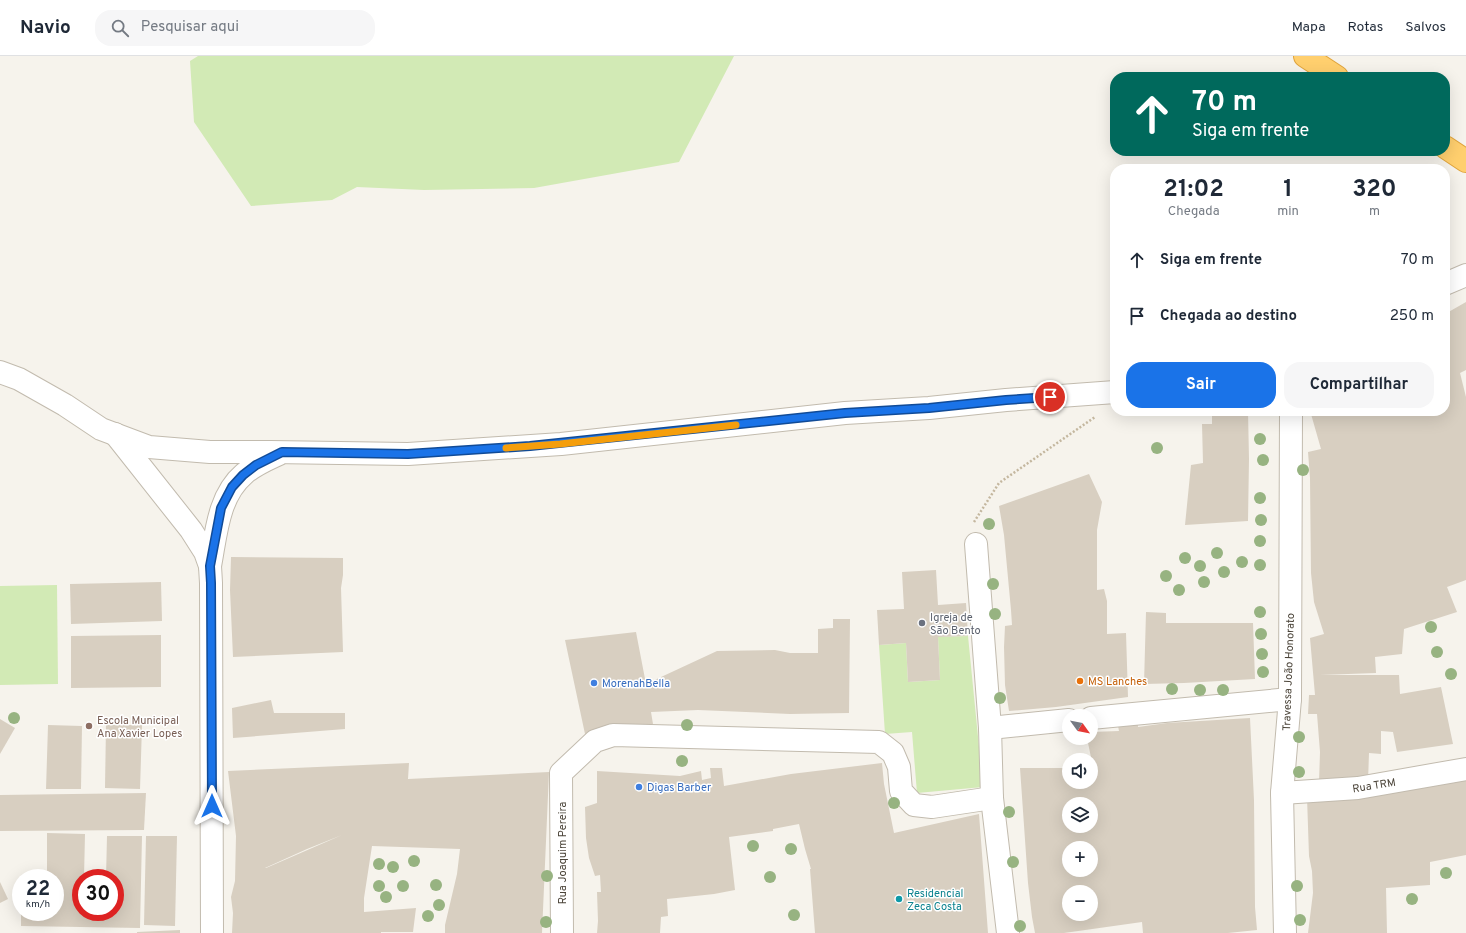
<!DOCTYPE html>
<html lang="pt">
<meta charset="utf-8">
<style>
:root{--surface:#fff;--page:#f6f6f7;--text:#1f2937;--muted:#747a83;--line:#e0e1e3;--accent:#1a73e8}
body{margin:0;font-family:Overpass,sans-serif;background:var(--page);color:var(--text);height:100vh;display:flex;flex-direction:column;font-size:15px;white-space:nowrap}
*{box-sizing:border-box;margin:0}
p{font-size:13px;color:var(--muted)}
.icon{flex:none;width:22px;height:22px;fill:none;stroke:currentColor;stroke-width:2;stroke-linecap:round;stroke-linejoin:round}
.map{position:relative;flex:1;overflow:hidden}
.side{position:absolute;left:1110px;top:108px;width:340px;height:252px;display:flex;flex-direction:column;background:var(--surface);border-radius:16px;box-shadow:0 4px 16px #0002}
.side>*{flex:none}
.banner{position:absolute;left:1110px;top:16px;width:340px;height:84px;border-radius:16px;box-shadow:0 4px 16px #0002;background:#00695c;color:#fff;overflow:hidden}
.needle{width:26px;rotate:123deg}
.tools{position:absolute;left:1062px;top:653px;display:grid;gap:8px}
.tools a{display:grid;place-items:center;width:36px;height:36px;border-radius:50%;background:var(--surface);box-shadow:0 4px 16px #0002;font-size:20px}
.speed{position:absolute;left:12px;top:813px;display:flex;gap:8px;font-size:20px;font-weight:700;text-align:center}
.speed>*{display:grid;place-content:center;width:52px;height:52px;border-radius:50%;background:var(--surface);box-shadow:0 4px 16px #0002;line-height:1}
.speed small{font-size:10px;font-weight:400}
.speed .limit{border:6px solid #d22;background:#fff;color:#111}
.pin{position:absolute;display:grid;place-items:center;width:34px;height:34px;color:#fff;margin:-17px;border:2px solid #fff;border-radius:50%;box-shadow:0 1px 4px #0007}
.me{position:absolute;width:44px;margin:-22px;rotate:0deg;stroke-linejoin:round;filter:drop-shadow(0 0 3px #0008)}
.turn{display:flex;align-items:center;gap:14px;height:84px;padding:0 16px;font-size:18px}
.turn .icon{width:52px;height:52px;stroke-width:2.5}
.turn b{display:block;font-size:28px;line-height:34px}
.eta{display:flex;justify-content:space-evenly;align-items:center;height:68px;text-align:center}
.eta b{font-size:24px;font-weight:700;line-height:28px}
.action{display:flex;gap:8px;margin-top:auto;padding:8px 16px}
.action a{flex:1;height:46px;border-radius:16px;background:var(--accent);color:#fff;font-size:16px;font-weight:700;line-height:46px;text-align:center}
.action a+a{background:var(--page);color:var(--text)}
ul{padding:0;list-style:none}
li{display:flex;align-items:center;gap:12px;height:56px;padding:0 16px}
li div{flex:1}
li b{display:block;font-size:15px}
li em{font-style:normal}
header{display:flex;align-items:center;gap:24px;box-sizing:border-box;height:56px;padding:0 20px;background:var(--surface);border-bottom:1px solid var(--line)}
header strong{font-size:19px}
nav{display:flex;gap:22px;margin-inline-start:auto;font-size:14px}
.search{width:280px;height:36px;background:var(--page);display:flex;align-items:center;gap:10px;box-sizing:border-box;padding:0 14px;border-radius:16px;color:var(--muted);font-size:15px}
.map>svg:first-child{display:block}
</style>
<header>
<strong>Navio</strong>
<div class="search"><svg class="icon" aria-label="search" viewBox="0 0 24 24"><circle cx="10" cy="10" r="6"/><path d="M15 15l6 6"/></svg>Pesquisar aqui</div>
<nav><a>Mapa</a><a>Rotas</a><a>Salvos</a></nav>
</header>
<div class="map">
<svg width="1466" height="877" viewBox="0 0 1466 877">
<rect width="100%" height="100%" fill="#f6f3ec"/>
<g fill="#d2eab5">
<path d="M198 0H734L679 106 534 132 424 134 357 131 332 144 251 150 194 66 190 5Z"/>
<path d="M57 529 58 628 0 629V530Z"/>
<path d="M968 580 983 731 917 737 912 676 885 678 879 589 906 587 908 626 940 624 938 581Z"/>
</g>
<g fill="#d8cfc1" fill-rule="evenodd">
<path d="M1466 246V314L1460 317 1466 341V524L1447 531 1457 556 1404 573 1402 598 1375 601 1376 617 1320 619H1399L1400 638 1441 631 1453 688 1397 696 1393 676 1381 675V698L1369 697 1368 726 1319 727 1320 696 1317 658H1308L1309 639H1315L1310 582 1324 578 1314 546 1311 517 1310 422 1308 396 1321 393 1311 358 1315 355H1445V258Z"/>
<path d="M1223 355H1248L1249 403 1248 465 1185 469 1191 409 1203 407 1202 368H1212V360Z"/>
<path d="M1089 418 1102 446 1097 474V534L1104 533 1107 545V578L1126 577 1128 641 1056 651 1009 655 1005 629 1004 591 1005 570 1012 569 1011 554 1004 479 999 450Z"/>
<path d="M231 501 343 502V519L341 532 343 596 233 601 230 534Z"/>
<path d="M936 514 938 549 966 547 968 580 938 581 940 624 908 626 906 587 879 589 877 554 904 553 902 516Z"/>
<path d="M161 526 162 565 71 568 70 528Z"/>
<path d="M1146 556 1166 557V567H1253L1255 623 1184 627 1144 628Z"/>
<path d="M833 563H850L849 657 790 658 698 654 651 656 653 668 622 670 585 678 565 584 636 576 646 628 717 595 775 594 790 597H818V573L833 572Z"/>
<path d="M161 579V631L71 632V580Z"/>
<path d="M271 644 274 657H345V673L233 682 232 652Z"/>
<path d="M1250 662 1254 744 1255 851 1257 874 1228 877H1143L1142 866 1064 877H1035L1032 861 1028 827 1020 712H1069V726H1091V711H1093L1087 682H1091V676L1119 675 1118 670 1138 668V671L1167 667ZM1069 748H1091V770H1069ZM1069 792H1091V814H1069ZM1069 836H1091V858H1069Z"/>
<path d="M0 663 15 672 0 698Z"/>
<path d="M48 669 82 670 81 733H46Z"/>
<path d="M106 669H142L140 733 105 732Z"/>
<path d="M409 707 408 723 549 716 542 877H445V869L457 818 460 793 372 790 364 842V856L416 852 413 876H381V877H232L233 857 231 841 235 825 236 780 228 715ZM342 779 266 812H265L307 793Z"/>
<path d="M882 707 884 728 894 777 979 758 988 877H815L810 813H811L805 793 799 768 773 773V775L729 781 735 834 714 838 667 843 668 860 661 861 660 877H597L598 865 597 836H601L600 819 595 820 589 802 586 782 585 751 597 747V715L680 720 701 715 702 724 711 722 710 712H722L724 730 791 718Z"/>
<path d="M1466 724V799L1430 806V829L1386 832 1387 877H1308L1313 837 1312 815 1309 800 1307 741Z"/>
<path d="M146 737 144 774 0 775V739Z"/>
<path d="M47 777 85 778 84 822H81V856H115V822H106L107 780H142L140 872 21 870V856H55V822H47Z"/>
<path d="M146 780H177L175 870 144 869Z"/>
<path d="M0 826 8 843 0 847Z"/>
<path d="M180 874V877H137V876Z"/>
</g>
<g fill="none" stroke-linecap="round" stroke-linejoin="round">
<defs>
<g id="minor">
<path d="M1445 228 1466 219"/>
<path d="M0 316 19 323 65 349 101 373 149 391 210 396H271L408 398 561 388 845 357 929 352 1006 344 1115 336"/>
<path d="M115 378 191 474 205 496 210 510 211 527 212 877"/>
<path d="M976 488 990 672 992 742 1008 877"/>
<path d="M210 510C216 479 218 440 244 418 254 409 266 404 279 398"/>
<path d="M1091 662 1290 643"/>
<path d="M990 672 1069 664"/>
<path d="M1282 737 1358 732 1466 713"/>
<path d="M562 877 561 717 595 685 613 679 879 686 893 697 899 711 901 735 914 749 932 751 992 742"/>
<path d="M1285 877 1282 737 1290 643 1291 355"/>
</g>
<g id="highway">
<path d="M1305 0 1337 21"/>
<path d="M1445 91 1466 105"/>
</g>
</defs>
<use href="#minor" stroke="#c2bbae" stroke-width="24"/>
<use href="#highway" stroke="#e0a43c" stroke-width="24"/>
<path stroke="#c4b79f" stroke-width="2.5" stroke-dasharray="2 2" stroke-linecap="butt" d="M974 466 999 427 1095 361"/>
<use href="#minor" stroke="#fff" stroke-width="22"/>
<use href="#highway" stroke="#ffcf6e" stroke-width="22"/>
</g>
<g fill="#97b381">
<circle cx="1260" cy="383" r="6"/>
<circle cx="1157" cy="392" r="6"/>
<circle cx="1263" cy="404" r="6"/>
<circle cx="1303" cy="414" r="6"/>
<circle cx="1260" cy="442" r="6"/>
<circle cx="1261" cy="464" r="6"/>
<circle cx="989" cy="468" r="6"/>
<circle cx="1260" cy="485" r="6"/>
<circle cx="1217" cy="497" r="6"/>
<circle cx="1185" cy="502" r="6"/>
<circle cx="1242" cy="506" r="6"/>
<circle cx="1260" cy="509" r="6"/>
<circle cx="1200" cy="510" r="6"/>
<circle cx="1224" cy="516" r="6"/>
<circle cx="1166" cy="520" r="6"/>
<circle cx="1204" cy="526" r="6"/>
<circle cx="993" cy="528" r="6"/>
<circle cx="1179" cy="534" r="6"/>
<circle cx="1260" cy="556" r="6"/>
<circle cx="995" cy="558" r="6"/>
<circle cx="1431" cy="571" r="6"/>
<circle cx="1261" cy="578" r="6"/>
<circle cx="1437" cy="596" r="6"/>
<circle cx="1262" cy="598" r="6"/>
<circle cx="1263" cy="616" r="6"/>
<circle cx="1451" cy="618" r="6"/>
<circle cx="1172" cy="633" r="6"/>
<circle cx="1200" cy="634" r="6"/>
<circle cx="1223" cy="634" r="6"/>
<circle cx="1000" cy="642" r="6"/>
<circle cx="14" cy="662" r="6"/>
<circle cx="687" cy="669" r="6"/>
<circle cx="1299" cy="681" r="6"/>
<circle cx="682" cy="705" r="6"/>
<circle cx="1299" cy="716" r="6"/>
<circle cx="894" cy="747" r="6"/>
<circle cx="1009" cy="756" r="6"/>
<circle cx="753" cy="790" r="6"/>
<circle cx="791" cy="793" r="6"/>
<circle cx="414" cy="805" r="6"/>
<circle cx="1013" cy="806" r="6"/>
<circle cx="379" cy="808" r="6"/>
<circle cx="393" cy="811" r="6"/>
<circle cx="1446" cy="817" r="6"/>
<circle cx="547" cy="820" r="6"/>
<circle cx="770" cy="821" r="6"/>
<circle cx="436" cy="829" r="6"/>
<circle cx="379" cy="830" r="6"/>
<circle cx="403" cy="830" r="6"/>
<circle cx="1297" cy="830" r="6"/>
<circle cx="386" cy="841" r="6"/>
<circle cx="1412" cy="843" r="6"/>
<circle cx="439" cy="849" r="6"/>
<circle cx="794" cy="859" r="6"/>
<circle cx="428" cy="860" r="6"/>
<circle cx="1300" cy="864" r="6"/>
<circle cx="546" cy="866" r="6"/>
<circle cx="1020" cy="870" r="6"/>
</g>
<g fill="none" stroke-linecap="round" stroke-linejoin="round">
<defs>
<path id="route" d="M212 750 211 527 210 510 221 452 232 431 243 419 256 409 282 396 408 398 530 390 845 357 929 352 1006 344 1050 341"/>
</defs>
<use href="#route" stroke="#114b97" stroke-width="10"/>
<use href="#route" stroke="#1a73e8" stroke-width="7"/>
<path stroke="#f59e0b" stroke-width="7" d="M506 392 560 388 736 369"/>
</g>
<circle fill="#6b7280" stroke="#fff" stroke-width="1.5" cx="922" cy="567" r="4"/>
<circle fill="#e8710a" stroke="#fff" stroke-width="1.5" cx="1080" cy="625" r="4"/>
<g fill="#3f7fe0" stroke="#fff" stroke-width="1.5">
<circle cx="594" cy="627" r="4"/>
<circle cx="639" cy="731" r="4"/>
</g>
<circle fill="#8d6e63" stroke="#fff" stroke-width="1.5" cx="89" cy="670" r="4"/>
<circle fill="#0f9aa8" stroke="#fff" stroke-width="1.5" cx="899" cy="843" r="4"/>
<g text-anchor="middle" stroke-width="3" stroke-linejoin="round" paint-order="stroke">
<g font-size="11" fill="#5b616d" stroke="#fff" text-anchor="start">
<text x="930" y="565">Igreja de<tspan x="930" dy="13">São Bento</tspan></text>
</g>
<g font-size="11" fill="#4b4439" stroke="#fff">
<text transform="translate(1288 616) rotate(-88)" y="4">Travessa João Honorato</text>
<text transform="translate(1374 729) rotate(-9)" y="4">Rua TRM</text>
<text transform="translate(562 797) rotate(-90)" y="4">Rua Joaquim Pereira</text>
</g>
<g font-size="11" fill="#c56008" stroke="#fff" text-anchor="start">
<text x="1088" y="629">MS Lanches</text>
</g>
<g font-size="11" fill="#366cbe" stroke="#fff" text-anchor="start">
<text x="602" y="631">MorenahBella</text>
<text x="647" y="735">Digas Barber</text>
</g>
<g font-size="11" fill="#785e54" stroke="#fff" text-anchor="start">
<text x="97" y="668">Escola Municipal<tspan x="97" dy="13">Ana Xavier Lopes</tspan></text>
</g>
<g font-size="11" fill="#0d838f" stroke="#fff" text-anchor="start">
<text x="907" y="841">Residencial<tspan x="907" dy="13">Zeca Costa</tspan></text>
</g>
</g>
</svg>
<div class="tools">
<a><svg class="needle" viewBox="-14 -14 28 28"><path d="M0-13l5 13h-10z" fill="#e53935"/><path d="M0 13l5-13h-10z" fill="#747a83"/></svg></a>
<a><svg class="icon" aria-label="sound" viewBox="0 0 24 24"><path d="M4 9h4l5-4v14l-5-4H4zM17 9q2 3 0 6"/></svg></a>
<a><svg class="icon" aria-label="layers" viewBox="0 0 24 24"><path d="M12 4l9 5-9 5-9-5zM3 14l9 5 9-5"/></svg></a>
<a>+</a>
<a>−</a>
</div>
<div class="speed"><div>22<small>km/h</small></div><div class="limit">30</div></div>
<div class="pin" style="left:1050px;top:341px;background:#d93025"><svg class="icon" aria-label="arrive" viewBox="0 0 24 24"><path d="M6 21V4h12l-3 4 3 4H6"/></svg></div>
<svg class="me" style="left:212px;top:750px" viewBox="-20 -20 40 40"><path d="M0-17L14 15 0 8-14 15z" fill="#1a73e8" stroke="#fff" stroke-width="4"/></svg>
<div class="banner">
<div class="turn"><svg class="icon" aria-label="ahead" viewBox="0 0 24 24"><path d="M12 20V5M6 11l6-6 6 6"/></svg><div><b>70 m</b>Siga em frente</div></div>
</div>
<section class="side">
<div class="eta">
<div><b>21:02</b><p>Chegada</p></div>
<div><b>1</b><p>min</p></div>
<div><b>320</b><p>m</p></div>
</div>
<ul>
<li><svg class="icon" aria-label="ahead" viewBox="0 0 24 24"><path d="M12 20V5M6 11l6-6 6 6"/></svg><div><b>Siga em frente</b></div><em>70 m</em></li>
<li><svg class="icon" aria-label="arrive" viewBox="0 0 24 24"><path d="M6 21V4h12l-3 4 3 4H6"/></svg><div><b>Chegada ao destino</b></div><em>250 m</em></li>
</ul>
<div class="action"><a>Sair</a><a>Compartilhar</a></div>
</section>
</div>
